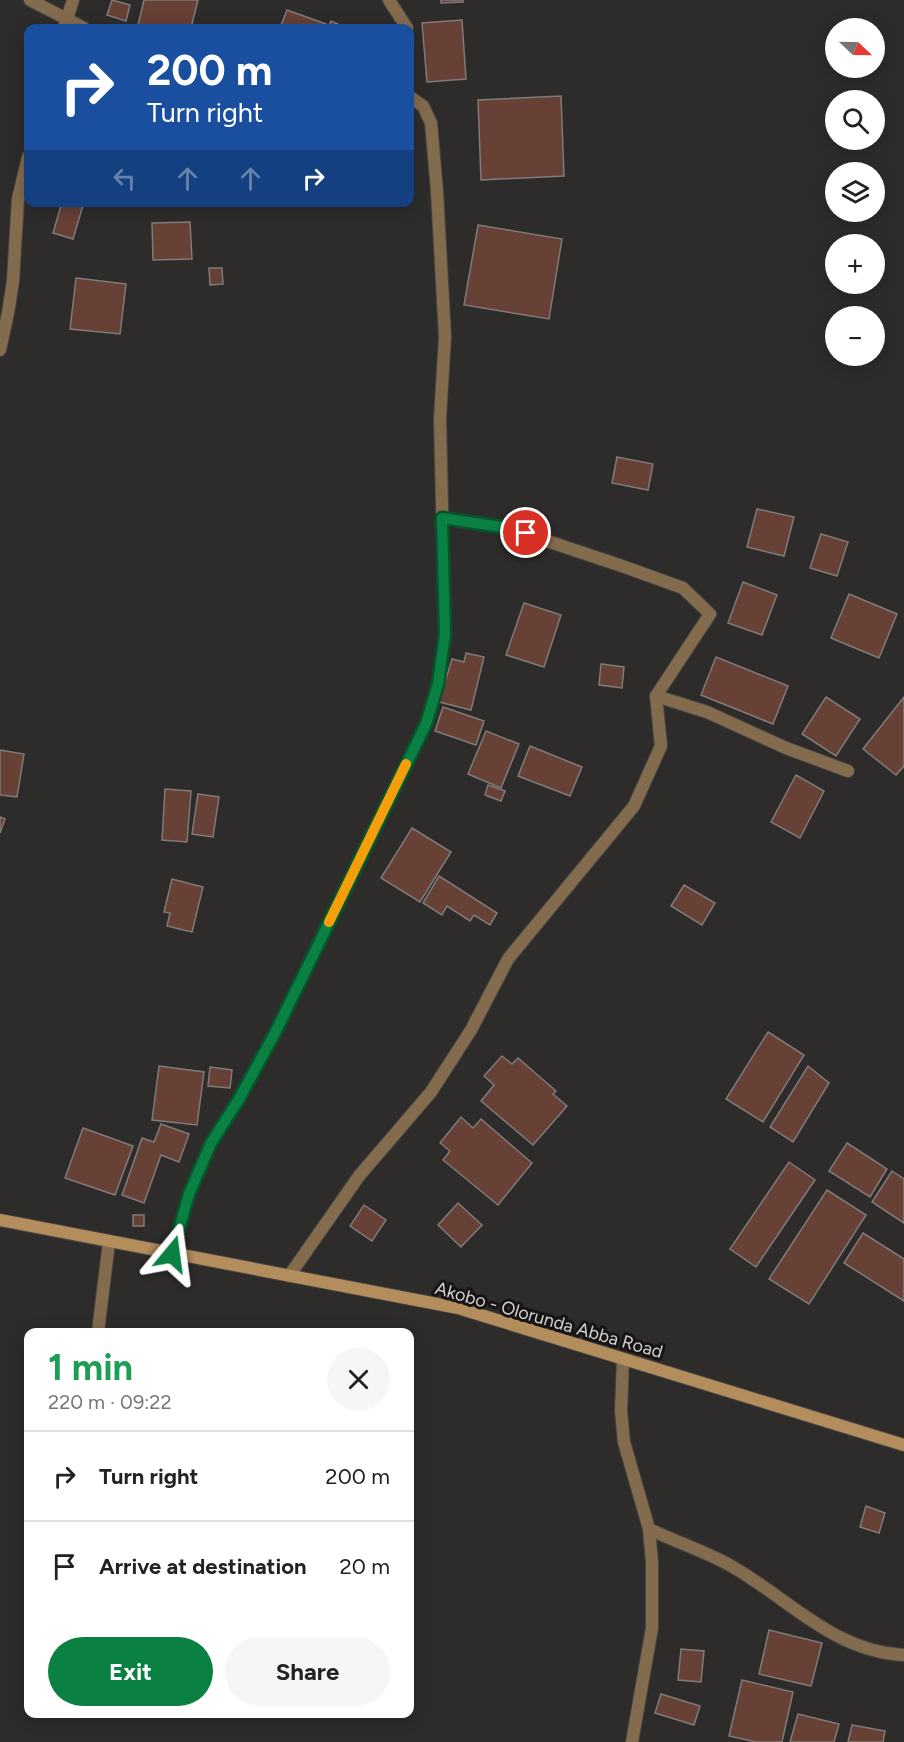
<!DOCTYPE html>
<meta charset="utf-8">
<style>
:root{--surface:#fff;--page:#f6f6f6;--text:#222;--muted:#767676;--line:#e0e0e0;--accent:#0b8043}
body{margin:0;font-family:Figtree,sans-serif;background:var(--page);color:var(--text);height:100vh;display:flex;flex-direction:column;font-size:22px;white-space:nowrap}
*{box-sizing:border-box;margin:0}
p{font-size:20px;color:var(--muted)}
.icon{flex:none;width:33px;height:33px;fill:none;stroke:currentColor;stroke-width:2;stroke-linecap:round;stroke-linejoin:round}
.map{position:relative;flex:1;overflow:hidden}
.sheet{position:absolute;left:24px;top:1328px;width:390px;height:390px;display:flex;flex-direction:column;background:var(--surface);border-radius:12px;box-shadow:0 3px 15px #0003}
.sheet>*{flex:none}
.hud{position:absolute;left:24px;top:24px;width:390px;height:183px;border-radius:12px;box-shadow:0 3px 15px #0003;background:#1a4fa0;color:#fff;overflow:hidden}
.needle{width:39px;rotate:112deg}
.buttons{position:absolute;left:825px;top:18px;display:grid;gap:12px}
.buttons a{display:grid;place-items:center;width:60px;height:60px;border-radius:50%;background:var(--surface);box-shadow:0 3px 15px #0003;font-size:30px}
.pin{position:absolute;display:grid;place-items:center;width:51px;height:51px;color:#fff;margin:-26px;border:3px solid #fff;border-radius:50%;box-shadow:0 2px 6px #0007}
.me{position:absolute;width:66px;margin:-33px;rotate:16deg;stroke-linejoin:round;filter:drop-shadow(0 0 4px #0008)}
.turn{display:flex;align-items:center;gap:21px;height:126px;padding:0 24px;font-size:27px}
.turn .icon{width:78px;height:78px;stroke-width:2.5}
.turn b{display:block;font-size:42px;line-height:51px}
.lanes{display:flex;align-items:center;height:57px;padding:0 24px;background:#0003;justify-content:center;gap:30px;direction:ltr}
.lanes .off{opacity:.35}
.round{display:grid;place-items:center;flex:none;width:63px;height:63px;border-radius:32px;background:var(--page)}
.summary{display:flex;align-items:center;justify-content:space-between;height:102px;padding:0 24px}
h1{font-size:36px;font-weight:700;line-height:45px;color:#1e9e55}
.primary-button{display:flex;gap:12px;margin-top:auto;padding:12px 24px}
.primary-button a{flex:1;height:69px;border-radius:36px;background:var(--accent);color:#fff;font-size:24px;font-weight:700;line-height:69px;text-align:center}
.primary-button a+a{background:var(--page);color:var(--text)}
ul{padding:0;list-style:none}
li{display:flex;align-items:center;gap:18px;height:90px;padding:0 24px;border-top:2px solid var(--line)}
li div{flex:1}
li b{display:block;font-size:22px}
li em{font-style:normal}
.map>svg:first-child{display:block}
</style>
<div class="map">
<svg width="904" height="1742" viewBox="0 0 904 1742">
<rect width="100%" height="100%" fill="#2e2c2a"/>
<g fill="#674036" stroke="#7f7b7a" stroke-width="1.5">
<path d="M112 0 130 5 126 21 107 15Z"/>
<path d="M144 0H198L191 28H154L138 25Z"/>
<path d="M441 0H463V2L441 3Z"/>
<path d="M287 10 326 24 324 28H280Z"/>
<path d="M462 20 466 79 427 82 422 23Z"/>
<path d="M331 21 344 27V28H328Z"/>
<path d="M561 96 564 176 481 180 478 100Z"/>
<path d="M62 202H84L73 239 53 233Z"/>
<path d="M190 222 192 259 153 260 152 223Z"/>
<path d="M478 225 562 239 549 319 464 305Z"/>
<path d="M209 268H222L223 284 210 285Z"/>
<path d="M76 278 126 284 120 334 70 329Z"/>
<path d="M617 457 653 464 648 490 612 483Z"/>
<path d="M757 509 794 517 784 556 747 547Z"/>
<path d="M821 534 848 542 837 576 810 568Z"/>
<path d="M743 582 777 595 762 635 728 623Z"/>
<path d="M849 594 897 614 879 658 831 638Z"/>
<path d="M524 603 561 615 544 667 506 655Z"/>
<path d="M466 653 484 657 471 710 439 702 452 659 464 662Z"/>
<path d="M716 657 788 686 773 724 701 695Z"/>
<path d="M601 664 624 667 622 688 599 685Z"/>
<path d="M826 697 860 719 836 756 802 734Z"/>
<path d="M904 697V766L896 775 863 749Z"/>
<path d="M443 707 484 721 476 745 435 731Z"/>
<path d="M486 731 519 744 501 788 468 774Z"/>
<path d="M530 746 582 767 570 796 518 776Z"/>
<path d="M0 750 24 754 17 797 0 795Z"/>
<path d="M796 775 824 791 800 838 771 822Z"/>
<path d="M488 785 505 791 501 801 485 795Z"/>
<path d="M165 789 191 791 187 842 162 840Z"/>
<path d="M198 794 219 797 213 837 192 834Z"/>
<path d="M0 817 5 819 0 833Z"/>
<path d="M412 828 451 852 420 902 381 878Z"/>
<path d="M439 876 497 913 490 925 474 915 470 921 447 906 442 915 423 903Z"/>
<path d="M172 879 203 887 192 932 167 926 170 913 164 912Z"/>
<path d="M684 885 715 903 702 925 671 906Z"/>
<path d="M768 1032 804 1055 763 1122 726 1099Z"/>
<path d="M502 1056 512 1064 518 1058 556 1091 553 1094 567 1106 533 1145 481 1101 494 1085 484 1076Z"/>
<path d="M159 1066 204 1072 197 1125 152 1120Z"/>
<path d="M808 1066 829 1083 793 1142 770 1127Z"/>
<path d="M210 1067 232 1070 230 1088 208 1086Z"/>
<path d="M461 1117 473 1128 481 1119 532 1163 498 1205 443 1160 450 1151 440 1143Z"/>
<path d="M161 1124 189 1134 179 1162 161 1155 144 1203 122 1195 142 1138 154 1142Z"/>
<path d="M83 1128 133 1146 115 1195 65 1178Z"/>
<path d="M847 1143 887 1169 870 1197 829 1171Z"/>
<path d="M789 1162 815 1180 756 1267 730 1249Z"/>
<path d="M892 1171 904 1179V1223L872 1202Z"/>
<path d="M827 1190 866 1215 809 1304 769 1279Z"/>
<path d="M458 1203 482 1225 461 1247 438 1225Z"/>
<path d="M364 1205 386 1220 372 1241 350 1226Z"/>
<rect x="133" y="1215" width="11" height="11"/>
<path d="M863 1233 904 1259V1301L844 1263Z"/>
<path d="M866 1506 885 1513 879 1533 860 1527Z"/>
<path d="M769 1630 822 1643 811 1686 759 1674Z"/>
<path d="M681 1649 704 1651 701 1682 678 1680Z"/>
<path d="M742 1680 793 1692 782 1742H756L729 1736Z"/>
<path d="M661 1694 700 1706 694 1725 655 1713Z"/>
<path d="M798 1714 839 1724 834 1742H790Z"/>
<path d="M852 1725 885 1731 883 1742H848Z"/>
</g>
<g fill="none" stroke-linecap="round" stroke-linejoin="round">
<defs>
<g id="minor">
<path d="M30 0 84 28"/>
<path d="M389 0 407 28"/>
<path d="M64 28 73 0"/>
<path d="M0 350 8 313 13 281 18 199 28 157"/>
<path d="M656 696 707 712 786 748 848 771"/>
<path d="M172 1254 189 1194 211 1143 239 1099 276 1031 426 724 438 684 445 634 440 418 445 337 437 191 431 123 423 106 410 97"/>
<path d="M289 1276 359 1176 431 1092 471 1030 508 959 634 806 661 746 656 696 710 614 683 588 622 566 508 528 442 518"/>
<path d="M98 1332 109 1242"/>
<path d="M623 1360 621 1411 624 1442 649 1529 652 1562V1628L632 1742"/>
<path d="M649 1529C676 1542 707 1552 733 1567 790 1600 835 1652 904 1655"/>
</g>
<path id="secondary" d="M0 1220 458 1308 904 1445"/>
</defs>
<use href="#minor" stroke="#484745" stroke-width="14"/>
<use href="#secondary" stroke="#484745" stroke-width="14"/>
<use href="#minor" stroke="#836b4d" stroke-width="12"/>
<use href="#secondary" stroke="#b48d5d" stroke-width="12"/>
</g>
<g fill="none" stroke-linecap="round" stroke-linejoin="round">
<defs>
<path id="route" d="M172 1254 189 1194 211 1143 239 1099 276 1031 426 724 438 684 445 634 442 518 508 528 526 533"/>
</defs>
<use href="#route" stroke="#07532c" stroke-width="15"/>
<use href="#route" stroke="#0b8043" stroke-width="10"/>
<path stroke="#f59e0b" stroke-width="10" d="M329 922 406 764"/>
</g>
<g text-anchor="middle" stroke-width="6" stroke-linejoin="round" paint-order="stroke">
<g font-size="18" fill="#d3d2d1" stroke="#161414">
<text transform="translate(549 1320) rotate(16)" y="6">Akobo - Olorunda Abba Road</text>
</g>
</g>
</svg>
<div class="buttons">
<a><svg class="needle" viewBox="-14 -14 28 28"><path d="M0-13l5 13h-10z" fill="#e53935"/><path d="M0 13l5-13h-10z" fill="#767676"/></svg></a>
<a><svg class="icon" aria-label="search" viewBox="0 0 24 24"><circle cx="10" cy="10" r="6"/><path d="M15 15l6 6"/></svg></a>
<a><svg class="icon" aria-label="layers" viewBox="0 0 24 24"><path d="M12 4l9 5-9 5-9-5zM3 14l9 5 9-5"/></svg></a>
<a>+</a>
<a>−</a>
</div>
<div class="pin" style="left:526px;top:533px;background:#d93025"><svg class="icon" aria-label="arrive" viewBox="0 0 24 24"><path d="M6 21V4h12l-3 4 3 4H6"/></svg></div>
<svg class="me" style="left:172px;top:1254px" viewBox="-20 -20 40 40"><path d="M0-17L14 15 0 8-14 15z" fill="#0b8043" stroke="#fff" stroke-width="4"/></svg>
<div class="hud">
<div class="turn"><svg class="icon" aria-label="right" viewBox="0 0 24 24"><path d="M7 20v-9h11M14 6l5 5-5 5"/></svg><div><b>200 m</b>Turn right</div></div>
<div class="lanes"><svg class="icon off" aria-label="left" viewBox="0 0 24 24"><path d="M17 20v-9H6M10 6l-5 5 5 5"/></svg><svg class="icon off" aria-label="ahead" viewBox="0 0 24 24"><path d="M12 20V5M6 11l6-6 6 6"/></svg><svg class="icon off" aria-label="ahead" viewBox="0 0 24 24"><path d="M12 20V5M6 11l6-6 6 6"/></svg><svg class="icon" aria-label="right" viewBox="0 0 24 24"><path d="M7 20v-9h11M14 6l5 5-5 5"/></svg></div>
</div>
<section class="sheet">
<div class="summary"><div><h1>1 min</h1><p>220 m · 09:22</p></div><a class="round"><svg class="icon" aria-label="close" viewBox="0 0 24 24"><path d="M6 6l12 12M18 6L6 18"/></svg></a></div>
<ul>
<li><svg class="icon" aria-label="right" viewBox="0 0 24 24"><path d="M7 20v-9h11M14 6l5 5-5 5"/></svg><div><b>Turn right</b></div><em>200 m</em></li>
<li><svg class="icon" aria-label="arrive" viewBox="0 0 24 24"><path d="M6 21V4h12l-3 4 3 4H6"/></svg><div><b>Arrive at destination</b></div><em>20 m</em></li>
</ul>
<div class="primary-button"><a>Exit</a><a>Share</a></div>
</section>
</div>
